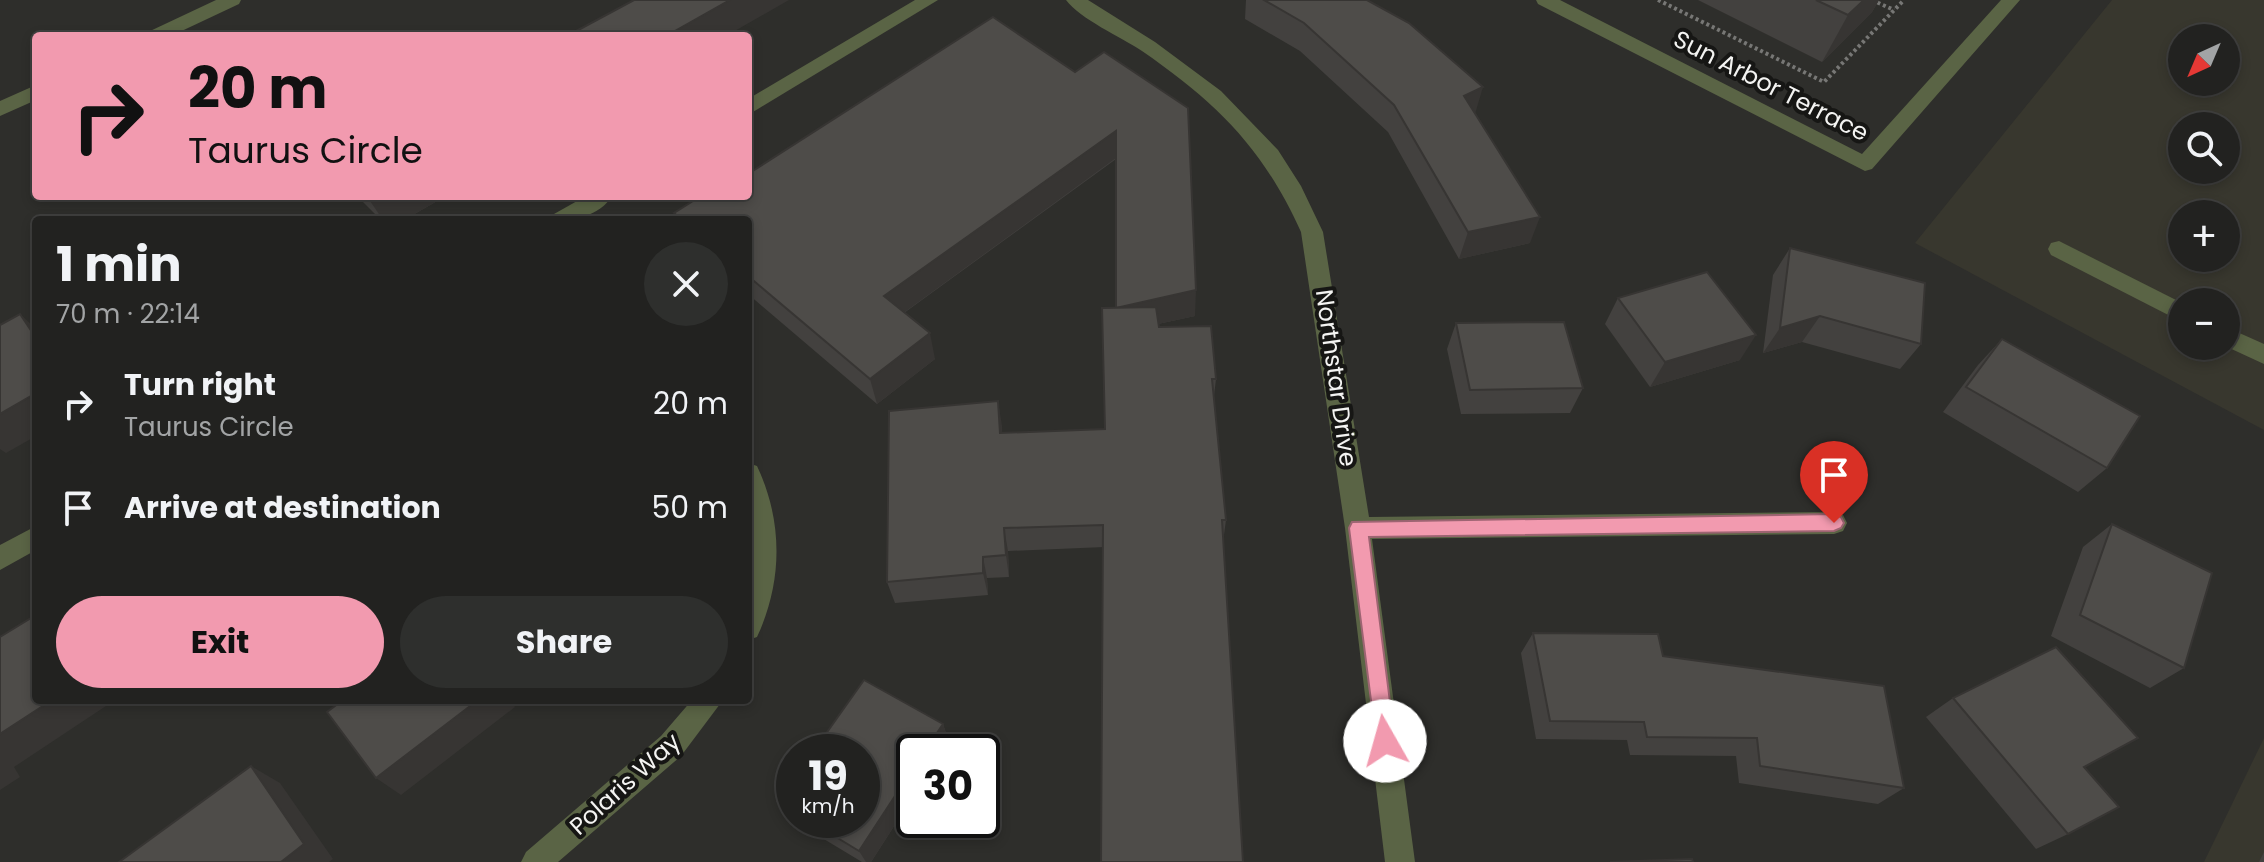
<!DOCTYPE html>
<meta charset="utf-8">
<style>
:root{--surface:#222220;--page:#2e2f2d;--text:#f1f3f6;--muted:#a2a4a5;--line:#3f3f3e;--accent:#f29aaf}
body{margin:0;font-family:Poppins,sans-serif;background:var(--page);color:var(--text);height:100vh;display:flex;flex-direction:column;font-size:30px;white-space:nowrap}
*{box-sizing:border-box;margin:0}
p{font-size:26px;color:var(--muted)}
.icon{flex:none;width:44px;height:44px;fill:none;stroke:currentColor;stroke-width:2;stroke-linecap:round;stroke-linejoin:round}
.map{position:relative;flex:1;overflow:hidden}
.panel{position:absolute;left:32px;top:216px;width:720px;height:488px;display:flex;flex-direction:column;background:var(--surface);border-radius:8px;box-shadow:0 4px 12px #0003,0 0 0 2px var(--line)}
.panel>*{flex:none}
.guide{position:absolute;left:32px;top:32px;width:720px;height:168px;border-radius:8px;box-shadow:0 4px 12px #0003,0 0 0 2px var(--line);background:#f29aaf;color:#111;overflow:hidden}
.needle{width:52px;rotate:224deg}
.controls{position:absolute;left:2168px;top:24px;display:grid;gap:16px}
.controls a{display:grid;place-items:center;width:72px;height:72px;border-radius:50%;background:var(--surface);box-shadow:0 4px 12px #0003,0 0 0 2px var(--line);font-size:40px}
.speed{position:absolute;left:776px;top:734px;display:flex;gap:16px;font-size:40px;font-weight:700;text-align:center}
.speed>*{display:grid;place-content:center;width:104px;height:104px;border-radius:50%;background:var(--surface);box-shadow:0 4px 12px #0003,0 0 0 2px var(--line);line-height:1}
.speed small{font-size:20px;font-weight:400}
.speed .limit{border:4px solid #111;border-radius:12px;background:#fff;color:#111}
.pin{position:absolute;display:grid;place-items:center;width:68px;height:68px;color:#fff;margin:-82px -34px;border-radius:50% 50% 50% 0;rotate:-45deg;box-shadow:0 0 8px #0007}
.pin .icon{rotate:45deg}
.me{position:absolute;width:88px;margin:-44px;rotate:353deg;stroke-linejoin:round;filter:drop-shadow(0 0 6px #0008)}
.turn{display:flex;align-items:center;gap:28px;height:168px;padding:0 24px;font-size:36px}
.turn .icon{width:104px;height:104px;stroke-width:2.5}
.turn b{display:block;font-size:56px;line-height:68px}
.round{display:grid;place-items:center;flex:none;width:84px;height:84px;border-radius:42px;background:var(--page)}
.overview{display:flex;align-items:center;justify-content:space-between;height:136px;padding:0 24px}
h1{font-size:48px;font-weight:700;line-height:60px}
.action{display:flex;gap:16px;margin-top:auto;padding:16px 24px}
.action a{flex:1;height:92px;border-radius:48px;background:var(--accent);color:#111;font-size:32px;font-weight:700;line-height:92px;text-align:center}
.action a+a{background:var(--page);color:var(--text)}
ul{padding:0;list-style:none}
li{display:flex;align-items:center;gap:24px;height:104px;padding:0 24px}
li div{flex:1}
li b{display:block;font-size:30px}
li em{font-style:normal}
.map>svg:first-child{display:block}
</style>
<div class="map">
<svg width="2264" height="862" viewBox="0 0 2264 862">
<rect width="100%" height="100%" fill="#2e2e2b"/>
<g fill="#38372e" fill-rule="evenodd">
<path d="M2112 0H2264V430L1915 243ZM2182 38H2226V82H2182ZM2182 126H2226V170H2182ZM2182 214H2226V258H2182ZM2182 302H2226V346H2182Z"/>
<path d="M2264 738V862H2204Z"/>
</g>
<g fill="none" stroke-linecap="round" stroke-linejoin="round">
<g stroke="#777775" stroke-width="4" stroke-dasharray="3 3" stroke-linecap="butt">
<path d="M1658 0 1824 82 1904 0"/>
<path d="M1872 0 1894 10"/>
</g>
<g fill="#5a6445" fill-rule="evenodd">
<path d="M2059 241 2182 303V322L2051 255 2048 249 2051 243Z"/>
<path d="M2226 327 2264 344V364L2225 346Z"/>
</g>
<g fill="#5a6445" fill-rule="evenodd">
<path d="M216 0H241L239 4 171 36H146L148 32Z"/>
<path d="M915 0H938L748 115V99Z"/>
<path d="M1066 0H1088L1155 42 1221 91 1278 150 1301 186 1323 232 1369 517 1834 512 1843 515 1847 523 1843 531 1834 534 1372 539 1415 862H1385L1345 528 1301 232C1263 148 1217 103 1142 51 1121 37 1080 19 1066 0Z"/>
<path d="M1536 0H1560L1862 154 2001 0H2020L1872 169 1865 171 1538 4Z"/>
<path d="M36 85V100L0 116V101Z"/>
<path d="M586 196H612C599 217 574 220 551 220L554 214Z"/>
<path d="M748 463 757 466C783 521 783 581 757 637L748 640V582L752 550Z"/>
<path d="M36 526V550L0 570V545Z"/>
<path d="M692 700H723L681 756 558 862H521L526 852 661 736Z"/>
</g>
</g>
<g fill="#43413f">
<path d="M1246 0H1367L1475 113 1530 243 1459 259 1388 132 1300 51 1245 19Z"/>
<path d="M1698 0H1879L1872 12 1822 62Z"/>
<path d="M1075 72 1195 316 1158 324 1159 327 1216 379 1214 396 1226 520 1223 542 1008 551 1009 577 987 578 988 595 895 603 887 582 998 401 1002 433 1105 429 1116 308V159L904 313 935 359 877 404 748 294V220H677L674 213Z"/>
<path d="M357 196H446L404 220H381Z"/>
<path d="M1790 248 1921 344 1900 369 1802 342 1763 353 1773 275Z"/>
<path d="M1618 298 1740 360 1650 387 1605 324Z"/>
<path d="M1456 323 1583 388 1570 413 1461 414 1447 349Z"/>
<path d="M2002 339 2107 468 2078 492 1943 412 1978 365Z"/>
<path d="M2112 524 2184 668 2150 688 2051 636 2083 547Z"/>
<path d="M1533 633 1663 656 1904 788 1878 804 1739 783 1736 756 1630 755 1627 740 1536 739 1521 653Z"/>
<path d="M864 680 943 724 949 742 942 752H914V795L871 862H862L789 818 777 801 794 778V820H862V752H813Z"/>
<path d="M1953 698 2084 767 2068 834 2036 849 1926 717Z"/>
<path d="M2264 852V862H2259Z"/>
</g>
<g fill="#373533">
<path d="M730 0H789L726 36H666Z"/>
<path d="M1864 0H1879L1872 12 1822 62 1848 15Z"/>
<path d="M1483 87 1475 114 1464 96Z"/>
<path d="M1116 131V158L891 322 884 296Z"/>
<path d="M380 196H446L404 220H383L370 201Z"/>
<path d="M1540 217 1530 243 1459 259 1468 232Z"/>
<path d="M1196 290 1195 316 1116 333V308Z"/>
<path d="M20 314 36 329V338Z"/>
<path d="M1820 316 1802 342 1763 353 1780 328Z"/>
<path d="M930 333 935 359 877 404 870 379Z"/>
<path d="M1756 335 1740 360 1650 387 1665 362Z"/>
<path d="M36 394V436L6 453 0 449V414Z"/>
<path d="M998 401 1002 426 1003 457 1000 433Z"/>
<path d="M1004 528 1008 551 1009 577 1006 555Z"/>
<path d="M983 557 987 578 988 595 983 573Z"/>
<path d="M52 700H115L14 767 20 777 0 790V734Z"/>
<path d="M478 700H509L515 707 401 795 376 778Z"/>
<path d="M943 724 949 742 942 752H924Z"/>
<path d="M251 766 280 783 333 859 329 862H281Z"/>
<path d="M914 767V795L871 862H866L859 851Z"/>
</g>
<g fill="#4e4c49" stroke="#373533" stroke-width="2">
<path d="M634 0H730L666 36H567Z"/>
<path d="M1264 0H1367L1409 23 1483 87 1464 96 1540 217 1468 232 1394 105 1304 23Z"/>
<path d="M1816 0H1864L1848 15Z"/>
<path d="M993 17 1075 72 1104 52 1188 108 1196 290 1116 308V131L884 296 930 333 870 379 748 276V220H682L674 213 701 196H748V174Z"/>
<path d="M365 196H380L370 201Z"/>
<path d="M1790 248 1925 283 1921 344 1820 316 1780 328Z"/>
<path d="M1707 272 1756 335 1665 362 1618 298Z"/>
<path d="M1156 307 1159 327 1211 326 1216 379H1212L1226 520H1222L1243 862H1101L1103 525 1004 528 1006 555 983 557V573L887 582 889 411 998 401 1000 433 1105 429 1102 308Z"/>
<path d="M20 314 36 338V393L0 414V325Z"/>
<path d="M1564 322 1583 388 1470 390 1456 323Z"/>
<path d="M2002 339 2140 416 2107 468 1966 387Z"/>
<path d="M2112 524 2212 573 2184 668 2080 615Z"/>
<path d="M36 615V700H52L0 734V637Z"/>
<path d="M1533 633 1658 634 1663 656 1884 686 1904 788 1760 766 1757 738 1647 737 1644 722 1550 721Z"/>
<path d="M2056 647 2138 738 2084 767 2119 807 2068 834 1953 698Z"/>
<path d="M864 680 943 724 924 752H914V767L859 851 808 820H862V752H813Z"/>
<path d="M343 700H478L376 778 327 712Z"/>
<path d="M251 766 304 844 281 862H119Z"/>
<path d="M794 778V811L777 801Z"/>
<path d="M1692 859 1693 862H1610Z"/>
</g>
<path fill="#f29aaf" stroke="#9d6472" stroke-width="2" d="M1834 514 1841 517 1844 523 1841 528 1834 531 1369 537 1395 741 1392 748 1385 751 1377 748 1349 528 1352 522Z"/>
<g text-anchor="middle" stroke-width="8" stroke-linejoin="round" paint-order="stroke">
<g font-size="24" fill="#f4f4f2" stroke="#161614">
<text transform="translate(1771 86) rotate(27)" y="8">Sun Arbor Terrace</text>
<text transform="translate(1336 378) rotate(82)" y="8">Northstar Drive</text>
<text transform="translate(625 784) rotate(-42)" y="8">Polaris Way</text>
</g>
</g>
</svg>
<div class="controls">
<a><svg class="needle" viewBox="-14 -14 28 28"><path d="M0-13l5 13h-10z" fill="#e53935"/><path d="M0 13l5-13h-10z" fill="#a2a4a5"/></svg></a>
<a><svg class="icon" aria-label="search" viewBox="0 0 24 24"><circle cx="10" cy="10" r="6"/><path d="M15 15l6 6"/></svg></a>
<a>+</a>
<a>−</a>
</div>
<div class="speed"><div>19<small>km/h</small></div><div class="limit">30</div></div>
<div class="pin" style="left:1834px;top:523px;background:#d93025"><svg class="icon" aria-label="arrive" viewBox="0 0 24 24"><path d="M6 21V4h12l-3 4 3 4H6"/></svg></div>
<svg class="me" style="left:1385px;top:741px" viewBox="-20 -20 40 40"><circle r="19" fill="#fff"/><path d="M0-13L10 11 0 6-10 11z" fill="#f29aaf"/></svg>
<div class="guide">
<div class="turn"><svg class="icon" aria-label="right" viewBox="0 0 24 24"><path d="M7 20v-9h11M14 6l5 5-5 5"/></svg><div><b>20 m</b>Taurus Circle</div></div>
</div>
<section class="panel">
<div class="overview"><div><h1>1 min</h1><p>70 m · 22:14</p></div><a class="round"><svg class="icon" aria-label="close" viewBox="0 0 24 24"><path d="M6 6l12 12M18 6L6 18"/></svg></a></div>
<ul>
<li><svg class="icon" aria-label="right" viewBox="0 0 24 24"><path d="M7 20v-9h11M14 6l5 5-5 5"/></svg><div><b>Turn right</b><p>Taurus Circle</p></div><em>20 m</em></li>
<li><svg class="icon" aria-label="arrive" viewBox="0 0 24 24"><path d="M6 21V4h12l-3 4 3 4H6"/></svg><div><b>Arrive at destination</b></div><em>50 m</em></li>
</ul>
<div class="action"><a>Exit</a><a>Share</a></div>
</section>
</div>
